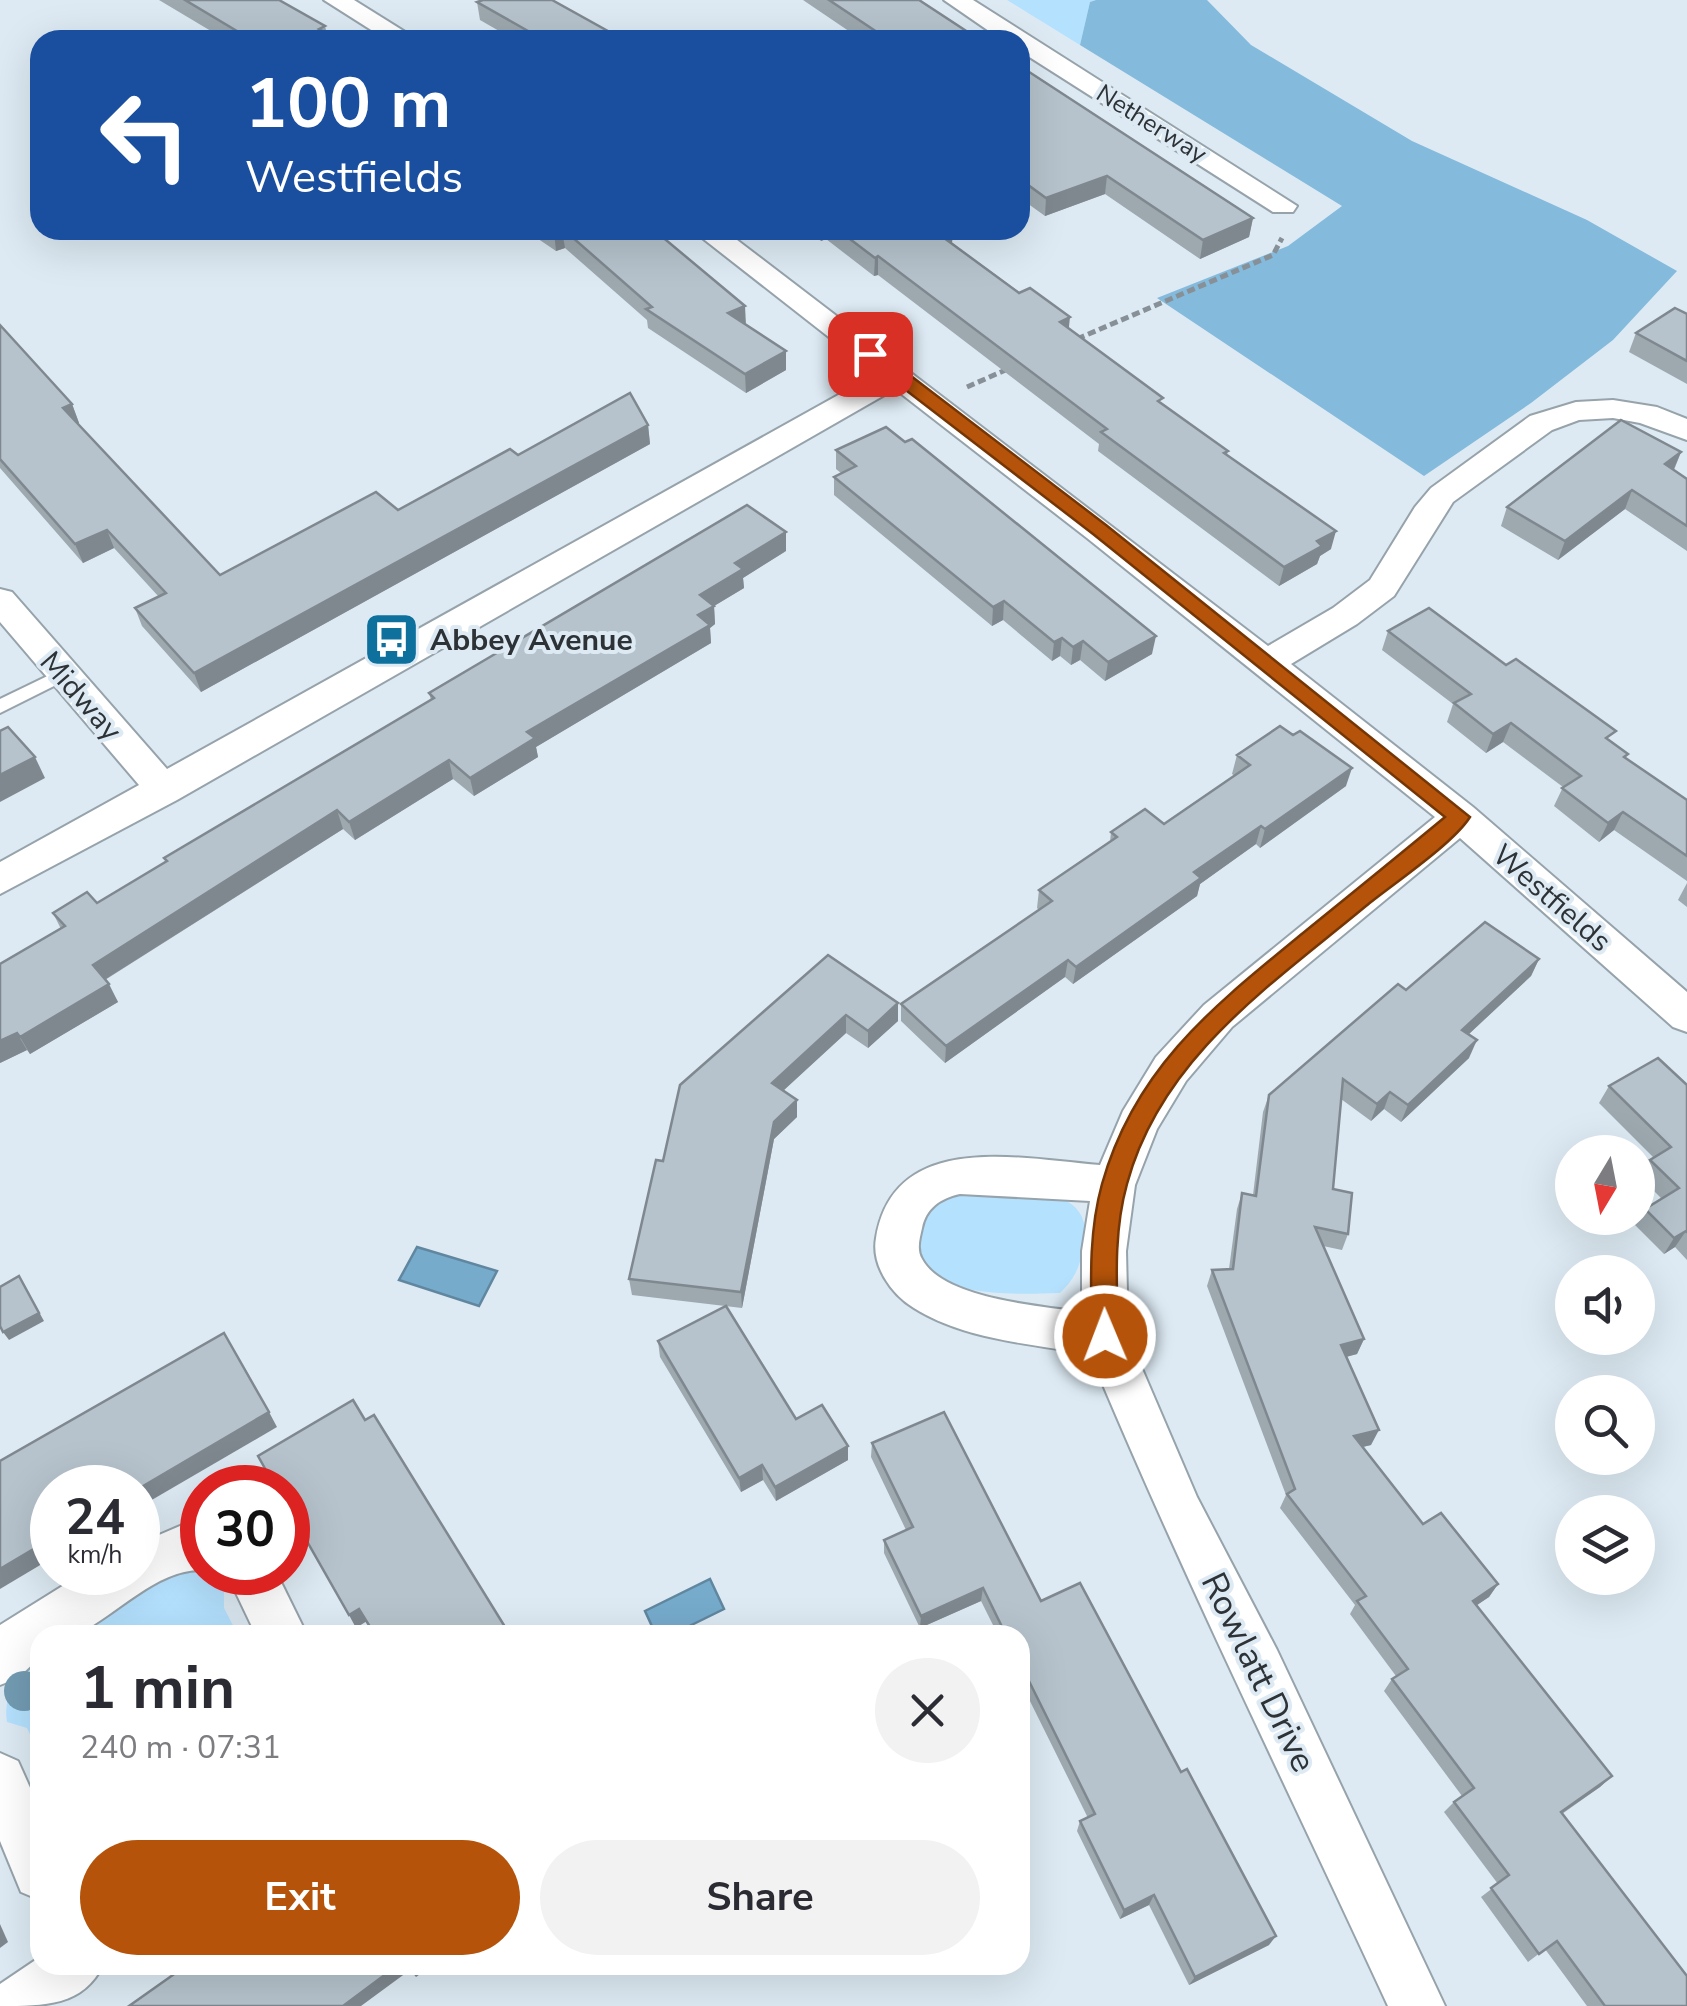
<!DOCTYPE html>
<meta charset="utf-8">
<style>
:root{--surface:#fff;--page:#f2f2f3;--text:#2b2b33;--muted:#7c7c81;--accent:#b45309}
body{margin:0;font-family:"Nunito Sans",sans-serif;background:var(--page);color:var(--text);height:100vh;display:flex;flex-direction:column;font-size:38px;white-space:nowrap}
*{box-sizing:border-box;margin:0}
p{font-size:32px;color:var(--muted)}
.icon{flex:none;width:55px;height:55px;fill:none;stroke:currentColor;stroke-width:2;stroke-linecap:round;stroke-linejoin:round}
.map{position:relative;flex:1;overflow:hidden}
.panel{position:absolute;left:30px;top:1625px;width:1000px;height:350px;display:flex;flex-direction:column;background:var(--surface);border-radius:30px;box-shadow:0 10px 40px #0002}
.panel>*{flex:none}
.banner{position:absolute;left:30px;top:30px;width:1000px;height:210px;border-radius:30px;box-shadow:0 10px 40px #0002;background:#1a4fa0;color:#fff;overflow:hidden}
.needle{width:65px;rotate:190deg}
.controls{position:absolute;left:1555px;top:1135px;display:grid;gap:20px}
.controls a{display:grid;place-items:center;width:100px;height:100px;border-radius:50%;background:var(--surface);box-shadow:0 10px 40px #0002;font-size:50px}
.speed{position:absolute;left:30px;top:1465px;display:flex;gap:20px;font-size:50px;font-weight:700;text-align:center}
.speed>*{display:grid;place-content:center;width:130px;height:130px;border-radius:50%;background:var(--surface);box-shadow:0 10px 40px #0002;line-height:1}
.speed small{font-size:25px;font-weight:400}
.speed .limit{border:15px solid #d22;background:#fff;color:#111}
.pin{position:absolute;display:grid;place-items:center;width:85px;height:85px;color:#fff;margin:-42px;border-radius:20px;box-shadow:0 5px 15px #0006}
.me{position:absolute;width:110px;margin:-55px;rotate:359deg;stroke-linejoin:round;filter:drop-shadow(0 0 8px #0008)}
.turn{display:flex;align-items:center;gap:35px;height:210px;padding:0 50px;font-size:45px}
.turn .icon{width:130px;height:130px;stroke-width:2.5}
.turn b{display:block;font-size:70px;line-height:85px}
.round{display:grid;place-items:center;flex:none;width:105px;height:105px;border-radius:52px;background:var(--page)}
.overview{display:flex;align-items:center;justify-content:space-between;height:170px;padding:0 50px}
h1{font-size:60px;font-weight:700;line-height:75px}
.button{display:flex;gap:20px;margin-top:auto;padding:20px 50px}
.button a{flex:1;height:115px;border-radius:60px;background:var(--accent);color:#fff;font-size:40px;font-weight:700;line-height:115px;text-align:center}
.button a+a{background:var(--page);color:var(--text)}
.map>svg:first-child{display:block}
</style>
<div class="map">
<svg width="1687" height="2006" viewBox="0 0 1687 2006">
<rect width="100%" height="100%" fill="#ddeaf3"/>
<g fill="#b4e1fe">
<path d="M1007 0H1096L1090 2 1080 45Z"/>
<path d="M980 1189C1023 1194 1095 1183 1084 1245 1080 1265 1076 1278 1060 1293 1024 1294 918 1301 916 1244 916 1233 923 1217 926 1206L947 1195Z"/>
<path d="M190 1570 209 1573 224 1583V1608L238 1635H71L154 1583Z"/>
<path d="M40 1654V1755L27 1728 7 1722C3 1691 19 1674 40 1654Z"/>
</g>
<path fill="#84badc" d="M1096 0H1207L1251 45 1412 141 1587 220 1677 271 1613 340 1531 403 1424 476 1157 298 1288 246 1342 206 1080 45 1090 2Z"/>
<g fill="#76abcc" stroke="#60879f" stroke-width="2.5">
<path d="M417 1247 497 1271 479 1306 399 1280Z"/>
<path d="M710 1579 724 1609 671 1635H656L645 1611Z"/>
</g>
<g fill="none" stroke-linecap="round" stroke-linejoin="round">
<defs>
<path id="lane" d="M62 669 68 671 71 675 68 679 0 713V699Z"/>
<g id="street">
<path d="M324 0H354L418 40H387Z"/>
<path d="M944 0H973L1297 206 1293 212H1273L1020 51V40H1002Z"/>
<path d="M692 230H724L1268 646 1333 608 1370 580 1415 507 1431 488 1530 416 1576 402 1613 400 1657 407 1687 419V440L1640 423 1613 418 1579 420 1552 430 1453 502 1394 596 1357 624 1291 664 1473 807 1687 992V1032L1673 1027 1460 838 1232 1027 1186 1081 1157 1129 1135 1185 1126 1251 1128 1336 1197 1497 1277 1650 1445 2006H1388C1288 1789 1182 1575 1090 1354 1032 1344 965 1340 914 1308 891 1294 871 1265 876 1238 894 1129 1021 1159 1100 1165L1123 1111 1156 1057 1204 1005 1435 817 1087 538 895 389 177 800 0 894V862L139 785 0 622V589L12 592 167 769 876 374ZM960 1194 1090 1201 1082 1251V1312C1041 1306 943 1299 922 1259 916 1249 920 1238 922 1228 926 1208 941 1198 960 1194Z"/>
<path d="M187 1523 202 1524V1570C157 1569 118 1614 79 1633 68 1638 52 1635 40 1635V1657L18 1678 0 1685V1625L85 1572H138V1544Z"/>
<path d="M226 1572H276L307 1635H256Z"/>
<path d="M0 1753 18 1761 40 1810V1900L21 1892 0 1841Z"/>
<path d="M40 1957V1965H103C83 2006 45 2006 0 2006V1984Z"/>
</g>
</defs>
<use href="#lane" stroke="#96a3ab" stroke-width="4"/>
<use href="#street" stroke="#96a3ab" stroke-width="4"/>
<g stroke="#879097" stroke-width="5" stroke-dasharray="8 4" stroke-linecap="butt">
<path d="M1077 339 1273 255 1282 238"/>
<path d="M967 387 1010 368"/>
</g>
<use href="#lane" fill="#fff" fill-rule="evenodd"/>
<use href="#street" fill="#fff" fill-rule="evenodd"/>
</g>
<circle fill="#729bb2" cx="24" cy="1691" r="20"/>
<g fill="#9da8af">
<path d="M159 0H279L325 26 327 34 338 40H226Z"/>
<path d="M803 0H919L980 40H862Z"/>
<path d="M477 2 624 40H515L480 20Z"/>
<path d="M1020 66 1253 218 1249 237 1200 259 1105 194 1045 216 1020 198Z"/>
<path d="M525 230H654L746 325 786 351V370L746 393 648 328 647 320 565 248 556 251Z"/>
<path d="M804 230H953L952 243 1069 328 1162 404 1228 451 1227 455 1331 549 1320 556 1317 564 1279 586 1098 451 1099 444 878 275 874 276 826 239 821 241Z"/>
<path d="M1687 314V384L1629 352 1636 333Z"/>
<path d="M0 325 72 404 79 423H77L220 575 398 510 518 455 648 425 650 444 201 692 142 626 135 608 159 597 114 548 83 563 0 468Z"/>
<path d="M836 450 1152 654 1105 681 1080 660 1071 665 1060 656 1052 661 1003 620 992 626 834 495V477L841 473 836 469Z"/>
<path d="M1681 452 1674 470 1687 479V551L1625 509 1558 560 1501 526 1507 507Z"/>
<path d="M786 551 743 578 744 588 714 606 715 624 710 628 711 643 536 747 538 757 474 796 453 779 355 840 343 829 105 980 118 1002 30 1054 27 1050 0 1063 61 929 53 913 97 903 166 862 164 858 431 700 429 693Z"/>
<path d="M1388 631 1611 742 1626 758 1687 800V881L1614 830 1599 842 1554 806 1563 787 1503 742 1486 753 1447 722 1453 704 1382 650Z"/>
<path d="M1237 755 1346 786 1260 848 1256 844 1200 884 1197 896 1073 984 1065 977 945 1063 901 1021V1004L1039 910 1037 908 1039 890 1110 842 1111 832 1164 824 1235 776 1232 774Z"/>
<path d="M1687 883V907L1678 900Z"/>
<path d="M828 955 898 1003V1021L868 1048 846 1033 783 1091 797 1117 774 1139 742 1308 632 1295 629 1279 663 1161Z"/>
<path d="M1539 959 1531 976 1469 1034V1058L1401 1122 1384 1109 1371 1121 1341 1099 1333 1189 1348 1234 1342 1250 1323 1246 1364 1339 1357 1354 1346 1357 1371 1445 1362 1447 1423 1524 1498 1584 1489 1597 1476 1605 1612 1776 1600 1787 1562 1814 1687 2006H1587L1545 1949 1528 1962 1481 1897 1498 1884 1444 1812 1454 1802 1462 1796 1384 1691 1392 1679 1396 1676 1350 1614 1355 1605 1280 1508 1286 1495 1207 1286 1212 1270 1229 1269 1237 1209 1242 1193 1253 1195 1263 1112 1269 1095 1406 990Z"/>
<path d="M1687 1085V1260L1675 1247 1664 1254 1635 1225 1645 1209 1662 1199 1640 1177 1650 1160 1654 1158 1599 1103 1609 1086Z"/>
<path d="M658 1341 796 1419 848 1446V1460L776 1501 763 1480 741 1492 660 1357Z"/>
<path d="M872 1443 1041 1601 1269 1945 1189 1985 1149 1905 1120 1919 1077 1831 1080 1821 1088 1818 1020 1681V1635H998L981 1601 920 1628 884 1553V1540L906 1530 871 1457Z"/>
</g>
<g fill="#7f888f">
<path d="M1107 176 1105 194 1045 216 1046 198Z"/>
<path d="M1253 218 1249 237 1200 259 1203 240Z"/>
<path d="M560 230H562L565 248 556 251 554 232Z"/>
<path d="M821 230H826V239L821 241Z"/>
<path d="M941 230H953L952 243 936 232Z"/>
<path d="M878 256V275L874 276 875 258Z"/>
<path d="M745 306 746 325 728 313Z"/>
<path d="M1070 317 1068 336 1060 322Z"/>
<path d="M786 351V370L746 393 745 374Z"/>
<path d="M72 404 79 423 70 427 63 408Z"/>
<path d="M648 425 650 444 201 692 194 673Z"/>
<path d="M1681 452 1673 471 1665 464Z"/>
<path d="M1632 490 1625 509 1558 560 1565 541Z"/>
<path d="M107 530 114 548 83 563 75 544Z"/>
<path d="M1336 531 1331 549 1320 556 1317 564 1279 586 1284 567 1317 541Z"/>
<path d="M786 532V551L743 578 744 588 714 606 715 624 710 628 711 643 536 747 538 757 474 796 470 778 527 732 698 615 700 595 735 563Z"/>
<path d="M1004 601 1003 620 992 626 993 607Z"/>
<path d="M1156 636 1152 654 1105 681 1108 662Z"/>
<path d="M1062 638 1060 656 1052 661 1054 642Z"/>
<path d="M1083 641 1080 660 1071 665 1073 647Z"/>
<path d="M1511 723 1503 742 1486 753 1493 734Z"/>
<path d="M35 757 45 778 0 802V775Z"/>
<path d="M449 760 453 779 355 840 349 822Z"/>
<path d="M1352 768 1346 786 1260 848 1265 829Z"/>
<path d="M337 810 343 829 101 982 93 965Z"/>
<path d="M1623 812 1614 830 1599 842 1608 823Z"/>
<path d="M1261 826 1256 844 1200 884 1197 896 1073 984 1076 967 1194 872Z"/>
<path d="M1539 959 1531 976 1455 1047 1462 1030Z"/>
<path d="M1068 960 1065 977 945 1063 946 1046Z"/>
<path d="M109 984 118 1002 30 1054 20 1037Z"/>
<path d="M898 1003V1021L868 1048V1031Z"/>
<path d="M846 1015V1033L773 1100 772 1083Z"/>
<path d="M17 1033 27 1050 0 1063V1041Z"/>
<path d="M1477 1040 1469 1058 1401 1122 1408 1105Z"/>
<path d="M1390 1092 1384 1109 1371 1121 1377 1104Z"/>
<path d="M797 1100V1117L774 1139 742 1308 741 1292 774 1122Z"/>
<path d="M1686 1231 1675 1247 1664 1254 1674 1238Z"/>
<path d="M19 1276 44 1321 9 1340 3 1332Z"/>
<path d="M1364 1339 1357 1354 1334 1360 1341 1345Z"/>
<path d="M269 1412 277 1427 138 1508V1489Z"/>
<path d="M1379 1430 1371 1445 1346 1451 1354 1436Z"/>
<path d="M848 1446V1460L776 1501 775 1487Z"/>
<path d="M762 1465 763 1480 741 1492 739 1478Z"/>
<path d="M52 1538V1558L0 1589V1569Z"/>
<path d="M1498 1584 1489 1597 1464 1614 1473 1601Z"/>
<path d="M983 1588 981 1601 920 1628 921 1616Z"/>
<path d="M359 1609 367 1621 356 1628 349 1615Z"/>
<path d="M1612 1776 1600 1787 1549 1822 1561 1812Z"/>
<path d="M1154 1895 1149 1905 1120 1919 1124 1910Z"/>
<path d="M0 1924 8 1942 0 1948Z"/>
<path d="M1276 1936 1269 1945 1189 1985 1195 1977Z"/>
<path d="M398 1965H433L416 1977 410 1970 361 2006H343Z"/>
</g>
<g fill="#b6c3cc" stroke="#7f888f" stroke-width="2.5">
<path d="M185 0H279L325 26 319 29 338 40H252Z"/>
<path d="M483 0H552L624 40H544L477 2Z"/>
<path d="M829 0H919L980 40H889Z"/>
<path d="M1020 66 1253 218 1203 240 1107 176 1046 198 1020 179Z"/>
<path d="M564 230H654L745 306 728 313 786 351 745 374 646 309 652 307Z"/>
<path d="M838 230H941L936 232 1019 293 1030 288 1070 317 1060 322 1163 398 1158 401 1228 451 1224 453 1336 531 1317 541 1322 546 1284 567 1101 432 1107 429 878 256 875 258Z"/>
<path d="M1675 308 1687 314V361L1636 333Z"/>
<path d="M0 325 72 404 63 408 220 575 376 492 398 510 510 449 518 455 630 393 648 425 194 673 135 608 166 593 107 530 75 544 0 459Z"/>
<path d="M1621 420 1681 452 1665 464 1687 479V526L1632 490 1565 541 1507 507Z"/>
<path d="M886 427 905 442 912 439 1156 636 1108 662 1083 641 1073 647 1062 638 1054 642 1004 601 993 607 834 477 856 466 836 450Z"/>
<path d="M747 505 786 532 735 563 743 569 700 595 714 606 698 615 710 625 527 732 535 738 470 778 449 760 349 822 337 810 93 965 109 984 20 1037 17 1033 0 1041V964L65 926 53 913 87 892 97 903 167 861 164 858 434 698 429 693Z"/>
<path d="M1429 608 1506 665 1516 659 1616 731 1606 738 1628 754 1624 757 1687 800V856L1623 812 1608 823 1562 788 1581 776 1511 723 1493 734 1454 703 1471 694 1388 631Z"/>
<path d="M1280 726 1293 735 1300 731 1352 768 1265 829 1261 826 1194 872 1201 878 1076 967 1068 960 946 1046 901 1004 1052 901 1039 890 1117 837 1111 832 1145 809 1164 824 1250 765 1237 755Z"/>
<path d="M8 727 35 757 0 775V731Z"/>
<path d="M1485 922 1539 959 1462 1030 1477 1040 1408 1105 1390 1092 1377 1104 1343 1079 1333 1189 1352 1193 1348 1234 1315 1227 1364 1339 1341 1345 1379 1430 1354 1436 1423 1524 1441 1513 1498 1584 1473 1601 1612 1776 1561 1812 1687 1976V2006H1605L1557 1941 1539 1954 1491 1888 1509 1875 1454 1802 1474 1788 1392 1679 1408 1669 1357 1601 1366 1596 1287 1494 1295 1489 1212 1270 1233 1269 1242 1193 1256 1196 1269 1095 1398 984 1406 990Z"/>
<path d="M828 955 898 1003 868 1031 846 1015 772 1083 797 1100 774 1122 741 1292 629 1279 656 1160 663 1161 680 1085Z"/>
<path d="M1658 1058 1687 1085V1232L1686 1231 1674 1238 1645 1209 1679 1188 1650 1160 1671 1147 1609 1086Z"/>
<path d="M19 1276 39 1313 3 1332 0 1326V1287Z"/>
<path d="M726 1306 796 1419 822 1405 848 1446 775 1487 762 1465 739 1478 658 1341Z"/>
<path d="M224 1333 269 1412 138 1489 52 1488V1538L0 1569V1461Z"/>
<path d="M353 1400 365 1420 374 1415 510 1635H375L359 1609 349 1615 288 1508V1488H276L258 1456Z"/>
<path d="M944 1412 1041 1601 1080 1583 1181 1772 1187 1769 1276 1936 1195 1977 1154 1895 1124 1910 1080 1821 1095 1814 1020 1663V1635H1006L983 1588 921 1616 884 1540 913 1527 872 1443Z"/>
<path d="M187 1965H398L343 2006H129Z"/>
</g>
<path fill="#b45309" stroke="#753606" stroke-width="2.5" d="M864 350H877L1106 525 1470 817C1453 844 1393 884 1366 906 1271 985 1161 1058 1127 1184 1113 1234 1117 1286 1118 1336L1114 1344 1105 1348 1096 1344 1092 1336C1091 1286 1088 1234 1102 1184 1135 1067 1214 1006 1303 933 1351 894 1398 856 1445 817L1093 534 864 358Z"/>
<defs>
<symbol id="bus-square" viewBox="-11 -11 22 22"><rect x="-9" y="-9" width="18" height="18" rx="4" fill="#0d709d" stroke="#ddeaf3"/><path d="M-5-6H5V4H4V6H2V4H-2V6H-4V4H-5ZM-3.5-4V0h7V-4ZM-3.5 1.2v1.5H-2V1.2ZM2 1.2v1.5H3.5V1.2Z" fill="#fff"/></symbol>
</defs>
<g fill-rule="evenodd">
<use href="#bus-square" x="360" y="608" width="63" height="63"/>
</g>
<g text-anchor="middle" stroke-width="8" stroke-linejoin="round" paint-order="stroke">
<g font-size="25" fill="#2d3236" stroke="#ddeaf3">
<text transform="translate(1152 123) rotate(32)" y="9">Netherway</text>
</g>
<g font-size="30" font-weight="bold" fill="#2d3236" stroke="#ddeaf3" text-anchor="start">
<text x="430" y="650">Abbey Avenue</text>
</g>
<g font-size="30" fill="#2d3236" stroke="#ddeaf3">
<text transform="translate(81 696) rotate(49)" y="10">Midway</text>
<text transform="translate(1552 898) rotate(41)" y="10">Westfields</text>
</g>
<g font-size="35" fill="#2d3236" stroke="#ddeaf3">
<text transform="translate(1259 1672) rotate(64)" y="12">Rowlatt Drive</text>
</g>
</g>
</svg>
<div class="controls">
<a><svg class="needle" viewBox="-14 -14 28 28"><path d="M0-13l5 13h-10z" fill="#e53935"/><path d="M0 13l5-13h-10z" fill="#7c7c81"/></svg></a>
<a><svg class="icon" aria-label="sound" viewBox="0 0 24 24"><path d="M4 9h4l5-4v14l-5-4H4zM17 9q2 3 0 6"/></svg></a>
<a><svg class="icon" aria-label="search" viewBox="0 0 24 24"><circle cx="10" cy="10" r="6"/><path d="M15 15l6 6"/></svg></a>
<a><svg class="icon" aria-label="layers" viewBox="0 0 24 24"><path d="M12 4l9 5-9 5-9-5zM3 14l9 5 9-5"/></svg></a>
</div>
<div class="speed"><div>24<small>km/h</small></div><div class="limit">30</div></div>
<div class="pin" style="left:870px;top:354px;background:#d93025"><svg class="icon" aria-label="arrive" viewBox="0 0 24 24"><path d="M6 21V4h12l-3 4 3 4H6"/></svg></div>
<svg class="me" style="left:1105px;top:1336px" viewBox="-20 -20 40 40"><circle r="17" fill="#b45309" stroke="#fff" stroke-width="3"/><path d="M0-11L8 9 0 5-8 9z" fill="#fff"/></svg>
<div class="banner">
<div class="turn"><svg class="icon" aria-label="left" viewBox="0 0 24 24"><path d="M17 20v-9H6M10 6l-5 5 5 5"/></svg><div><b>100 m</b>Westfields</div></div>
</div>
<section class="panel">
<div class="overview"><div><h1>1 min</h1><p>240 m · 07:31</p></div><a class="round"><svg class="icon" aria-label="close" viewBox="0 0 24 24"><path d="M6 6l12 12M18 6L6 18"/></svg></a></div>
<div class="button"><a>Exit</a><a>Share</a></div>
</section>
</div>
